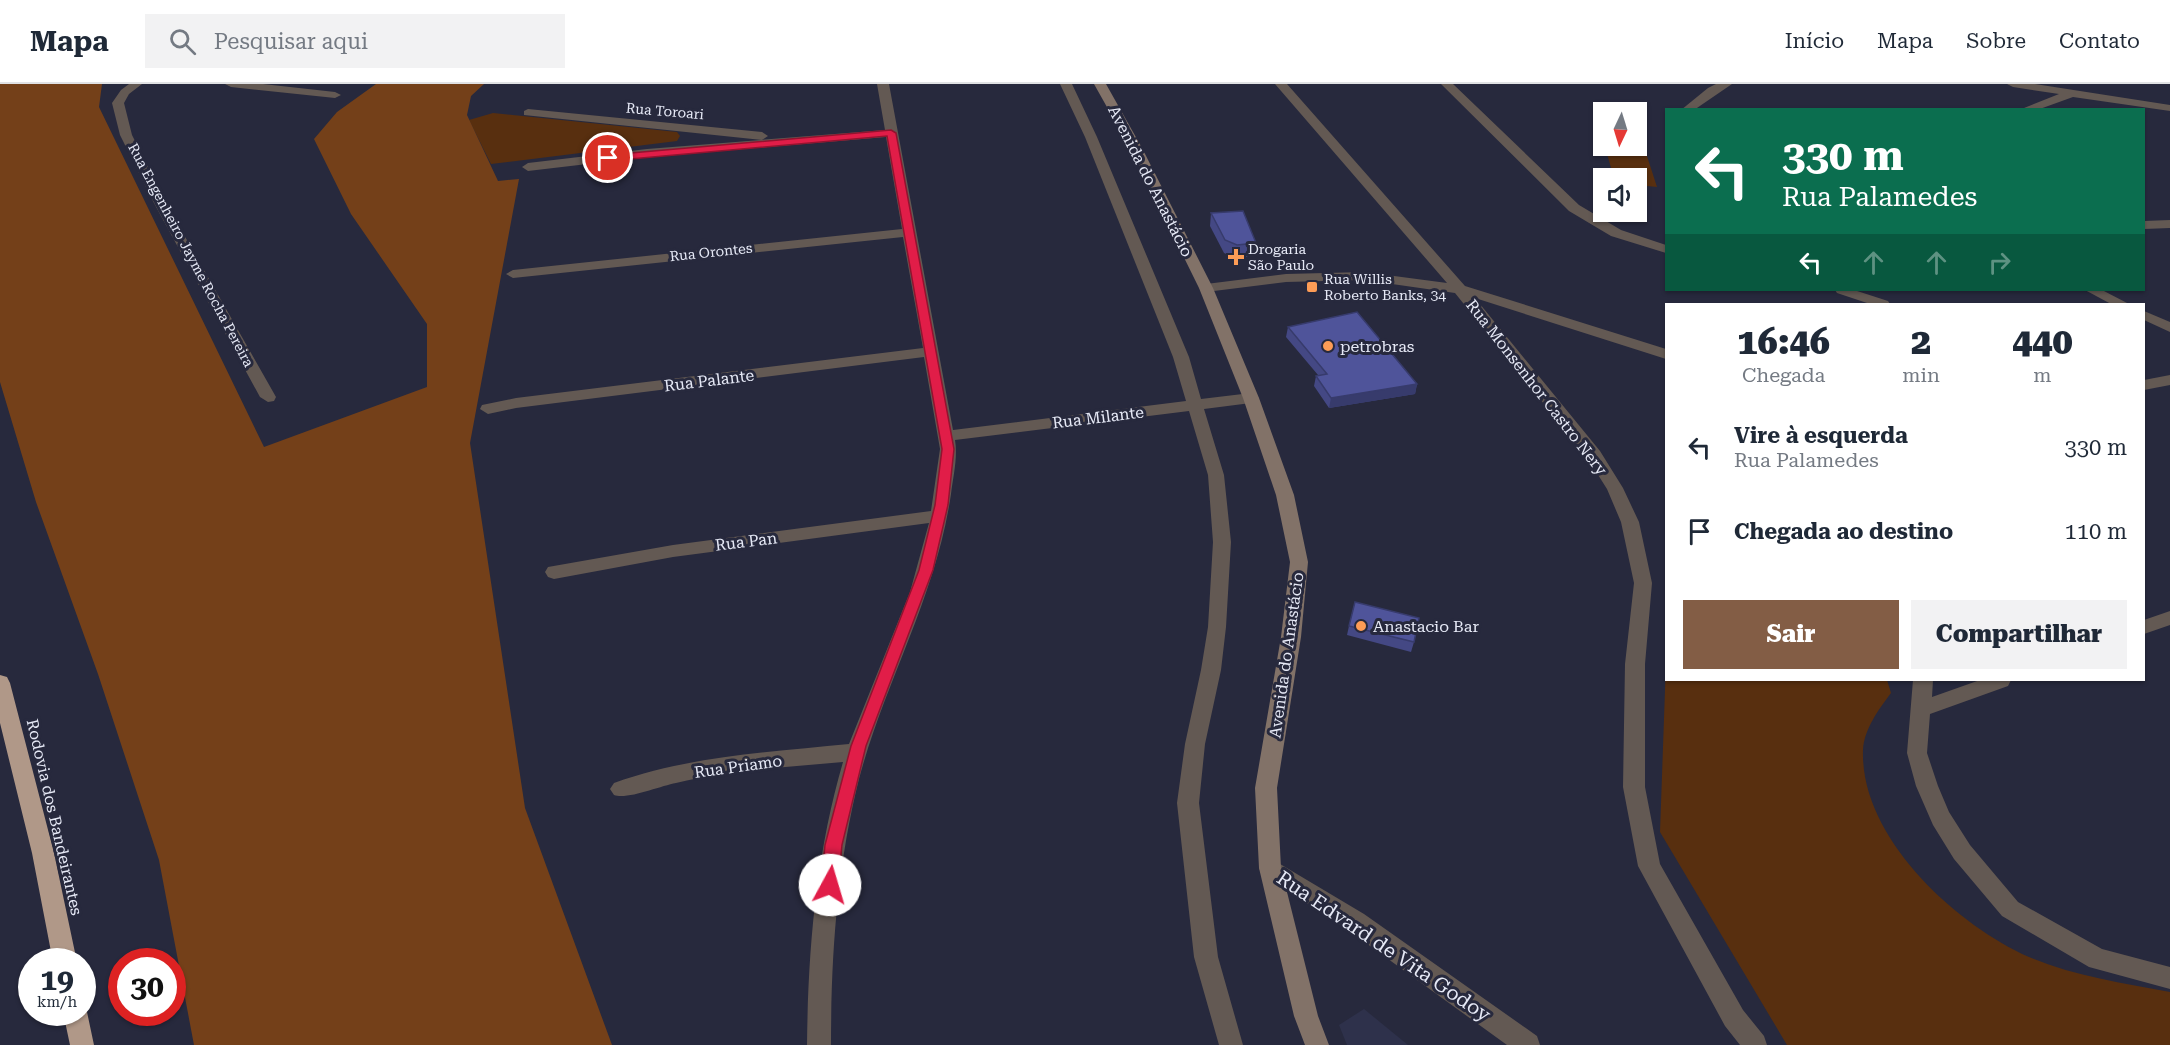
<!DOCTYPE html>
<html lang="pt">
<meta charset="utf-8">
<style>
:root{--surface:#fff;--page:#f2f2f3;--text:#1f2937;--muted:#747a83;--line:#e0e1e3;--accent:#835d45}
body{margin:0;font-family:"Roboto Serif",serif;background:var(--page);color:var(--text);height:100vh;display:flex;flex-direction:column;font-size:22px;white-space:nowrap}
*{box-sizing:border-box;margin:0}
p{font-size:20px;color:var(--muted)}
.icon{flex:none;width:33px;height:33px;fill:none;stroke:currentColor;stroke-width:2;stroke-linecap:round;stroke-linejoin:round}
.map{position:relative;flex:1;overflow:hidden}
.side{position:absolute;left:1665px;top:219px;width:480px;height:378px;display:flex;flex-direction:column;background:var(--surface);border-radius:0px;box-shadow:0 2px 4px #0004}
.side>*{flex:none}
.top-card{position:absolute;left:1665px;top:24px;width:480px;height:183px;border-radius:0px;box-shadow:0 2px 4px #0004;background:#0b6e4f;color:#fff;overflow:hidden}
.needle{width:39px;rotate:184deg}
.tools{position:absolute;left:1593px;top:18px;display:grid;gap:12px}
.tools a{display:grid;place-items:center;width:54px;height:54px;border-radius:0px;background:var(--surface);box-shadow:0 2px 4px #0004;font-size:30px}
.speed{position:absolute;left:18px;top:864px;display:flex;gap:12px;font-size:30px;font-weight:700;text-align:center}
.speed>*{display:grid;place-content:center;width:78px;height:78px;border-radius:50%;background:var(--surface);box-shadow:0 2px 4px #0004;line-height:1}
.speed small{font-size:15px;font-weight:400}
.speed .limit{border:9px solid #d22;background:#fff;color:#111}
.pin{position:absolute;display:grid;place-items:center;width:51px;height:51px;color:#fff;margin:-26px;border:3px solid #fff;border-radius:50%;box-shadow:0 2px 6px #0007}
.me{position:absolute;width:66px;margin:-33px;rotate:6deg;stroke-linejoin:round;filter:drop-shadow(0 0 4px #0008)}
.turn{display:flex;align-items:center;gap:21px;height:126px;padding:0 18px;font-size:27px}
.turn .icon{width:78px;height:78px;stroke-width:2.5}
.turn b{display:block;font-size:42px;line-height:51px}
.lanes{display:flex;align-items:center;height:57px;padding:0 18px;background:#0003;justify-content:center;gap:30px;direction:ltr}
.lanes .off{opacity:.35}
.eta{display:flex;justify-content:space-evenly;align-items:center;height:102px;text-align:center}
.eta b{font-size:36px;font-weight:800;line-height:42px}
.action{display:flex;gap:12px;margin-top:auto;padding:12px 18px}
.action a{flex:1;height:69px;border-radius:0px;background:var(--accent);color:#fff;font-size:24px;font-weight:800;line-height:69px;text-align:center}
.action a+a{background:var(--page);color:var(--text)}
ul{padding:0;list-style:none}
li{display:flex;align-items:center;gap:18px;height:84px;padding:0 18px}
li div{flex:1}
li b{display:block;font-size:22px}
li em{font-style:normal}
header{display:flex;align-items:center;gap:36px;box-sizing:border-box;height:84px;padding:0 30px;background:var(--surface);border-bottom:2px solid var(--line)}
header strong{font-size:28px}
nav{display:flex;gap:33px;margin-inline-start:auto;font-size:21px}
.search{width:420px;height:54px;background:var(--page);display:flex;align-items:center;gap:15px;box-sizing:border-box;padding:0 21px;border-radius:0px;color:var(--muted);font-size:22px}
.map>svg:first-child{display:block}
</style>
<header>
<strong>Mapa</strong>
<div class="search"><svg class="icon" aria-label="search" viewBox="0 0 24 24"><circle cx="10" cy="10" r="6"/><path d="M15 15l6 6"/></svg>Pesquisar aqui</div>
<nav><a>Início</a><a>Mapa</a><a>Sobre</a><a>Contato</a></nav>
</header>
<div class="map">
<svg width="2170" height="961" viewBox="0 0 2170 961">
<rect width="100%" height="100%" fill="#27293d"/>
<path fill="#2e314b" d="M1364 925 1408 961H1347L1339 941Z"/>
<g fill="#582f0f">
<path d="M493 29 677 48 680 52 677 57 491 80 469 36Z"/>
<path d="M1605 63 1645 66 1657 103 1637 101 1636 94H1614Z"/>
<path d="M1666 578V596H1887L1891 609C1879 625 1864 645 1863 666 1860 753 1955 840 2029 873 2074 892 2122 899 2170 908V961H1787L1660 748Z"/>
</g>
<path fill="#744019" d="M0 0H102L99 23 264 363 427 303V240L351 130 314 55 337 28 376 0H484L471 12 467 31 498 97 519 95 470 359 525 724 612 961H194L159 776 98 590 36 418 0 298Z"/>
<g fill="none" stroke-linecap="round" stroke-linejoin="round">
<g fill="#635953" fill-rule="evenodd">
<path d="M129 0H142L129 10 124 19 132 51 167 121 276 313 274 317 268 318 260 313 155 121 120 51 112 19 121 6Z"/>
<path d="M225 0H263L335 8 341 11 335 14 231 3Z"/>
<path d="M877 0H889L953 346 1186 317 1173 273 1085 53 1060 0H1072L1097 53 1189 273 1201 315 1251 309 1259 314 1251 319 1204 325 1224 391 1231 458 1226 543 1221 586 1205 660 1199 719 1218 873 1243 961H1219L1194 873 1177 719 1185 660 1201 586 1208 543 1213 458 1208 391 1189 327 955 356C958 373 953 393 951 410 936 513 885 597 859 695 837 782 831 872 831 961H807C808 866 816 770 843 678 788 683 731 686 676 699 660 702 627 716 614 711L610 705 614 699C689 672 770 668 849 660L910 508 929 439 673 473 554 495 548 493 545 488 548 483 673 461 931 427 940 365 924 273 516 324 488 330 480 325 482 321 516 314 923 264 903 153 513 194 506 190 513 186 902 145 886 53 647 73 528 87 522 83 528 79 647 65 885 46Z"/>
<path d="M1275 0H1287L1465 202 1666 265V275L1475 214 1600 367 1623 404 1639 438 1652 499 1645 580V703L1660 780 1743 926 1764 952 1767 961H1740L1725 942 1638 782 1623 703 1625 580 1634 499 1621 438 1607 405 1588 375 1455 209 1364 196 1286 198 1206 208 1199 204 1206 200 1286 190 1364 188 1447 199Z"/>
<path d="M1441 0H1453L1579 121 1621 146 1666 161V169L1611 152 1569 127Z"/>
<path d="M1716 0H1732L1694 26H1681L1708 4Z"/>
<path d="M2007 0H2035L2170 21V27L2073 13 2037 26H2019L2059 10 2013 3Z"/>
<path d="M528 25 762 48 768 52 762 56 524 31V27Z"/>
<path d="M2170 136V144L2144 145V137Z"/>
<path d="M1835 206H1854L1888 217 1890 220H1870L1837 209Z"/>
<path d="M2085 206H2102L2129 220H2111Z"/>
<path d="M2144 227 2170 238V248L2144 236Z"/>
<path d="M2170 291V301L2144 306V296Z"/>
<path d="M2170 527V541L2144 550V536Z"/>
<path d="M1913 596H1933L1932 613 1980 596H2011L2008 602 1930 630 1927 669 1938 702 1949 728 1970 761 2018 818 2102 865 2170 883V905L2089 883 2002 832 1954 775 1933 741 1916 702 1907 669Z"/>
<path d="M1270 774 1364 830 1537 952 1540 961H1507L1348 846 1262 791 1259 784 1262 777Z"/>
</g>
<path fill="#827268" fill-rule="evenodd" d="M1094 0H1106L1142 64 1213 204 1259 314 1294 411 1308 478 1301 553 1277 704 1281 784 1318 932 1329 961H1305L1294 932 1259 784 1255 704 1281 553 1290 478 1276 411 1243 314 1199 204 1130 64Z"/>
<g fill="#b09888" fill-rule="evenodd">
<path d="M0 591 7 593 10 599 54 769 77 878H53L32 769 0 639Z"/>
<path d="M82 919 87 928 94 961H70L63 928H82Z"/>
</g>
</g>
<g fill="#444884">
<path d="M1211 129 1256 159 1254 172 1236 174 1224 169 1210 142Z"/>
<path d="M1288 243 1417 300 1415 310 1329 324 1314 302 1316 292 1318 291 1286 253Z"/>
<path d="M1349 542 1414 558 1411 568 1347 551Z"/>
</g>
<path fill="#373b6c" d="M1417 300 1415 310 1329 324 1331 314Z"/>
<g fill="#4f549a" stroke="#373b6c" stroke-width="1.5">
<path d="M1243 127 1256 159 1237 161 1225 156 1211 129Z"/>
<path d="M1357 228 1417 300 1331 314 1316 292 1327 290 1288 243Z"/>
<path d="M1355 518 1419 534 1414 558 1349 542Z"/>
</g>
<path fill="#e11d48" stroke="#92132f" stroke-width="1.5" d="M891 46 896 49 954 365 948 421 933 486 866 662 842 761 838 801 836 806 830 808 824 806 821 801 825 761 851 662 919 486 935 421 942 365 887 52 608 77 603 74 608 71Z"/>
<g fill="#fd9c56" stroke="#27293d" stroke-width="2">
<path d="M1233 164h6v6h6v6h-6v6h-6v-6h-6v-6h6z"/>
<rect x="1306" y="197" width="12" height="12" rx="3"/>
<circle cx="1328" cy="262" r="6"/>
<circle cx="1361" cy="542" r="6"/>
</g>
<g text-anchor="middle" stroke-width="6" stroke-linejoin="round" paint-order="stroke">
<g font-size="14" fill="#e6e9f6" stroke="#27293d">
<text transform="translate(665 27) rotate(5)" y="5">Rua Toroari</text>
<text transform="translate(711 168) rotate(-6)" y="5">Rua Orontes</text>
<text transform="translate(191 171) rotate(62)" y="5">Rua Engenheiro Jayme Rocha Pereira</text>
</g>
<g font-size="14" fill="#e6e9f6" stroke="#27293d" text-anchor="start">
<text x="1248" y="170">Drogaria<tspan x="1248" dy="16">São Paulo</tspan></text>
<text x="1324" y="200">Rua Willis<tspan x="1324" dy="16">Roberto Banks, 34</tspan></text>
</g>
<g font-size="16" fill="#e6e9f6" stroke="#27293d">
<text transform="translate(1151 97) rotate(63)" y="6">Avenida do Anastácio</text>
<text transform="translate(709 296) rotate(-7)" y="6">Rua Palante</text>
<text transform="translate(1537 303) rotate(52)" y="6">Rua Monsenhor Castro Nery</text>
<text transform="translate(1098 333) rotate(-7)" y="6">Rua Milante</text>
<text transform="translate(746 457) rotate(-7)" y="6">Rua Pan</text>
<text transform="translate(1286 571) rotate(-82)" y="6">Avenida do Anastácio</text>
<text transform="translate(738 682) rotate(-8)" y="6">Rua Priamo</text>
<text transform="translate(55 733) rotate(77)" y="6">Rodovia dos Bandeirantes</text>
</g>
<g font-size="16" fill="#e6e9f6" stroke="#27293d" text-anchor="start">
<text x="1340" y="268">petrobras</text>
<text x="1373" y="548">Anastacio Bar</text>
</g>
<g font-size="20" fill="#e6e9f6" stroke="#27293d">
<text transform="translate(1384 862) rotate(34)" y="7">Rua Edvard de Vita Godoy</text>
</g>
</g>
</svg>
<div class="tools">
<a><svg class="needle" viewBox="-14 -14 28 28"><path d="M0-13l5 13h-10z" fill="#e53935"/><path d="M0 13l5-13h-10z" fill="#747a83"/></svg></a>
<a><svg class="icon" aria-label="sound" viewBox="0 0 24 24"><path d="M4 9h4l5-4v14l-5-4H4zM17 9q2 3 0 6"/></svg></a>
</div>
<div class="speed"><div>19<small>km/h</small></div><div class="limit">30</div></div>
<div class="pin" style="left:608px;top:74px;background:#d93025"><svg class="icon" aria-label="arrive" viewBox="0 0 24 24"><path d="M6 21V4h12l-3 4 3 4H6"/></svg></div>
<svg class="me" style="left:830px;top:801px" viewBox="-20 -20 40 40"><circle r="19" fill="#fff"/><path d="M0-13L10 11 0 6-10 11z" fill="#e11d48"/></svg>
<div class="top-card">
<div class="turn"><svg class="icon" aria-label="left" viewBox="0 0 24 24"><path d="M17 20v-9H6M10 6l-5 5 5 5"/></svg><div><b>330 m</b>Rua Palamedes</div></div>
<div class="lanes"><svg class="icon" aria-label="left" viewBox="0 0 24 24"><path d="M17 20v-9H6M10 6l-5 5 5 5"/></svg><svg class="icon off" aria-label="ahead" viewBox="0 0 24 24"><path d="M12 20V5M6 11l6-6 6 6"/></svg><svg class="icon off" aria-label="ahead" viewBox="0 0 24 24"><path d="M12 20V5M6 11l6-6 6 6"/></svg><svg class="icon off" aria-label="right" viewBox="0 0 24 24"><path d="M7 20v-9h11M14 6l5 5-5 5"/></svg></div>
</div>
<section class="side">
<div class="eta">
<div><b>16:46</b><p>Chegada</p></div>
<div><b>2</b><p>min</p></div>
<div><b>440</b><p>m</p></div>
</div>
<ul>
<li><svg class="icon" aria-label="left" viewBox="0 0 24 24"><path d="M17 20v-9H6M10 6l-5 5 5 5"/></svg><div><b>Vire à esquerda</b><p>Rua Palamedes</p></div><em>330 m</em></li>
<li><svg class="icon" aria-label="arrive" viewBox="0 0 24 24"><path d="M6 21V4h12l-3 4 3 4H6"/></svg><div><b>Chegada ao destino</b></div><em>110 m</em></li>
</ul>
<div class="action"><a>Sair</a><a>Compartilhar</a></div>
</section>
</div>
